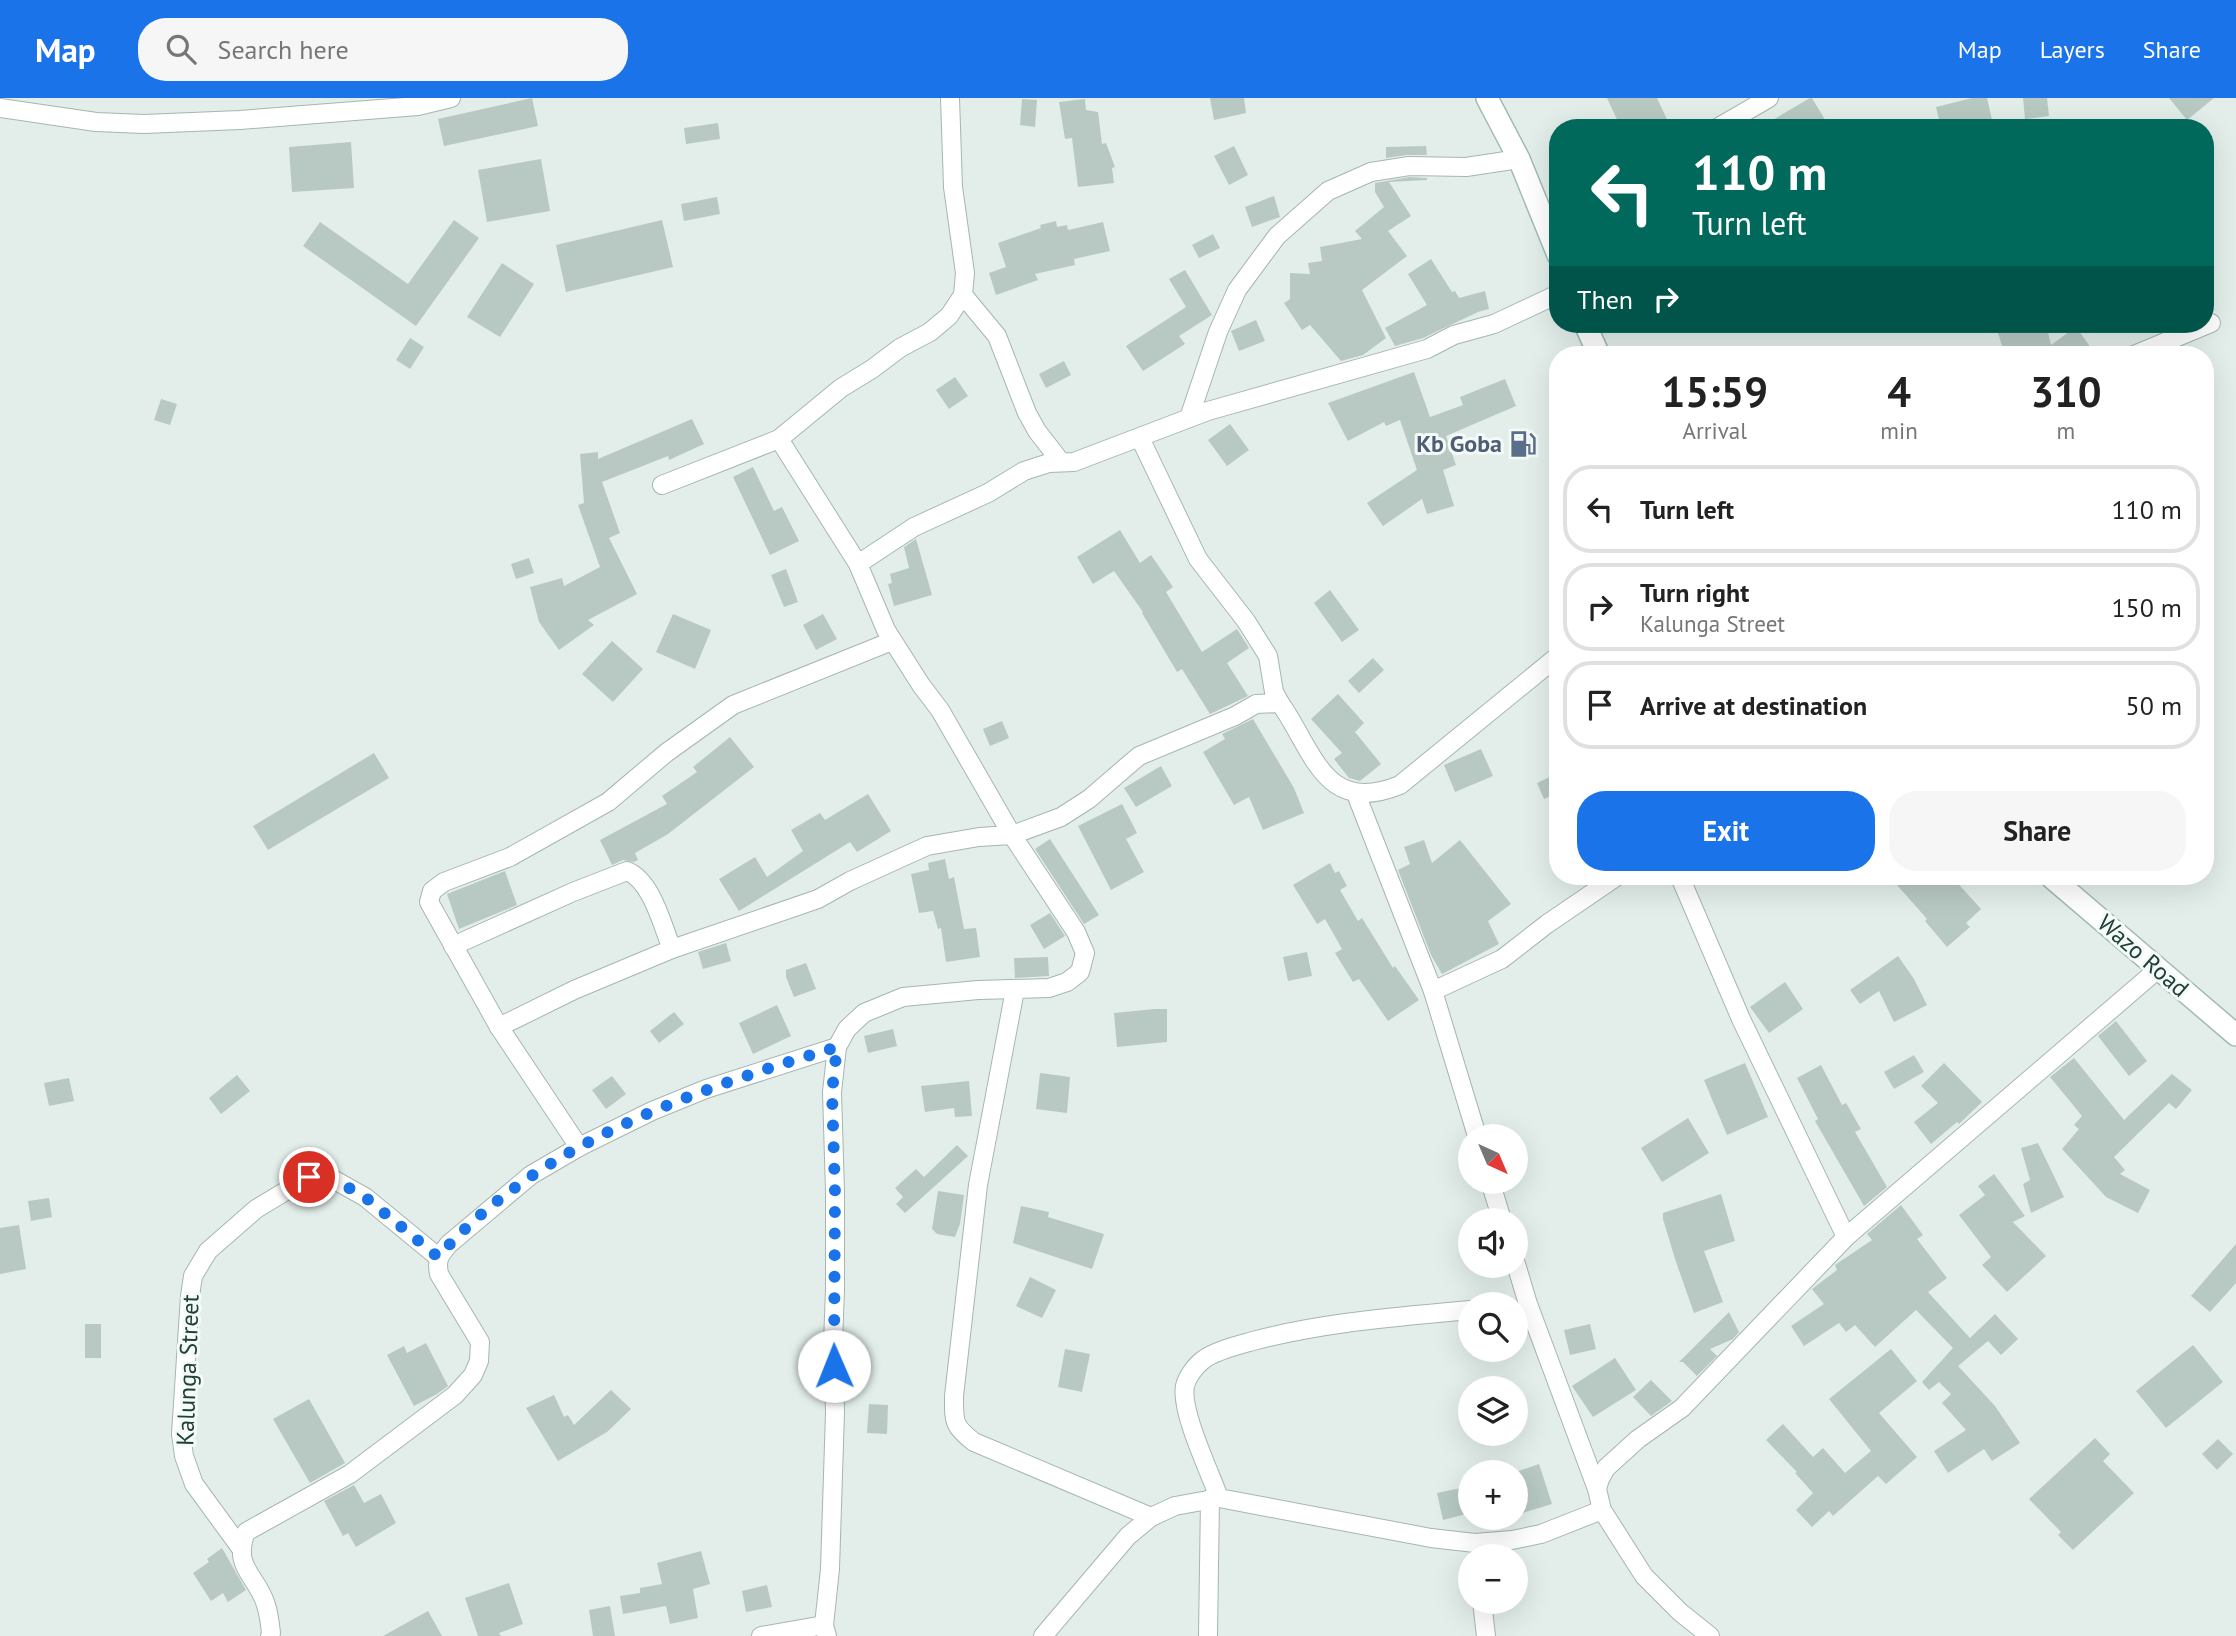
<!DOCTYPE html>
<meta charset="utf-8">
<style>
:root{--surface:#fff;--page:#f6f6f6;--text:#222;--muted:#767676;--line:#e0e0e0;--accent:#1a73e8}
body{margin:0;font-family:"PT Sans",sans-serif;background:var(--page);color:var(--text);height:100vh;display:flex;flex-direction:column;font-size:26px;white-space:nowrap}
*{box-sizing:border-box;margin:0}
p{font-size:23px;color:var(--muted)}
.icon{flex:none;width:38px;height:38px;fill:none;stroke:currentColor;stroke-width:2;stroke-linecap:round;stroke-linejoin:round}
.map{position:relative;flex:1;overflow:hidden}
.panel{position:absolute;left:1549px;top:248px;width:665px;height:539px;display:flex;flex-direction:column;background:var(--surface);border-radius:28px;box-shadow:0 7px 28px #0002}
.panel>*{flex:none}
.guide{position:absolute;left:1549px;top:21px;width:665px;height:214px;border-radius:28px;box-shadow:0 7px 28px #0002;background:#00695c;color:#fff;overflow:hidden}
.needle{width:46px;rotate:136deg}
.buttons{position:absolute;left:1458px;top:1026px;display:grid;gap:14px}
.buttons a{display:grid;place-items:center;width:70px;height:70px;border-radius:50%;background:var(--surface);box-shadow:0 7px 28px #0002;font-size:35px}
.pin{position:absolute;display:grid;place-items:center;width:60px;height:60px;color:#fff;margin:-30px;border:4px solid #fff;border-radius:50%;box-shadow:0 2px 7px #0007}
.me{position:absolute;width:77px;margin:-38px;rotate:359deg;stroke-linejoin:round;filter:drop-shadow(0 0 5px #0008)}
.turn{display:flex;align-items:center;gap:24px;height:147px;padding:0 28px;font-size:32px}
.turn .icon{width:91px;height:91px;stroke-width:2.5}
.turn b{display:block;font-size:49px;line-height:60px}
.then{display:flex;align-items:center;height:66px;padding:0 28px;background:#0003;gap:14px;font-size:26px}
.eta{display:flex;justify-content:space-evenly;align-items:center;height:119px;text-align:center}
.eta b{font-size:42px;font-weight:700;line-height:49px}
.button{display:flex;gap:14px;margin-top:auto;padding:14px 28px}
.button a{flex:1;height:80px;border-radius:28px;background:var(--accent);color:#fff;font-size:28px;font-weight:700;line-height:80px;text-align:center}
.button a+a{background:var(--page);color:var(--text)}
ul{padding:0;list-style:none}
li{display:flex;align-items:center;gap:21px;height:88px;margin:0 14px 10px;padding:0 14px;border:4px solid var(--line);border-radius:28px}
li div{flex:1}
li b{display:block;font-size:26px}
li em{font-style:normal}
header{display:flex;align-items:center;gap:42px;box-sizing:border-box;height:98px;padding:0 35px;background:var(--accent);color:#fff}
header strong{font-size:33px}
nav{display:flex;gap:38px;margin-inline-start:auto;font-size:24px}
.search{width:490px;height:63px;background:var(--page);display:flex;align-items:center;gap:18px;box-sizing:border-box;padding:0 24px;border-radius:28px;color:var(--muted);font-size:26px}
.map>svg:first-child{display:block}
</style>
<header>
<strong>Map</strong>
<div class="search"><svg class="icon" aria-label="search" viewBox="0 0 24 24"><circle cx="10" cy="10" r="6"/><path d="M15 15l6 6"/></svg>Search here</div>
<nav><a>Map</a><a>Layers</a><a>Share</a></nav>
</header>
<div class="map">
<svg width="2236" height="1538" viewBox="0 0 2236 1538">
<rect width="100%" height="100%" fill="#e3eeea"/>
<g fill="#b8c9c3">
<path d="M532 0 538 28 444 48 438 21Z"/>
<path d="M1210 0H1244L1246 15 1214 22Z"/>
<path d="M1607 0H1657L1671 30H1621Z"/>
<path d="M1810 0H1812L1830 30H1759Z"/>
<path d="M1972 0H1987L1993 26 1977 30H1941L1936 9Z"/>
<path d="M2023 0H2047L2049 18 2025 21Z"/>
<path d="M2169 0H2214L2187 22Z"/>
<path d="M1022 1 1037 2 1035 29 1020 27Z"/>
<path d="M1085 1 1086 12 1098 14 1102 46 1106 45 1115 69 1112 70 1114 85 1078 89 1072 40 1065 41 1059 4Z"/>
<path d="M718 25 720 41 686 46 684 30Z"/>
<path d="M351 44 354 90 292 94 289 49Z"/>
<path d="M1234 48 1248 77 1229 87 1214 58Z"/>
<path d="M1426 48 1427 57H1407L1386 60V49Z"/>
<path d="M541 61 550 113 487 124 478 72Z"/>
<path d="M1410 79 1427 80V82L1389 84 1411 118 1388 133 1407 158 1362 192 1386 240 1363 257 1341 263 1310 227 1302 232 1284 205 1290 201V175L1310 176 1308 165 1322 163 1320 149 1362 141 1355 133 1384 109 1375 94V85Z"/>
<path d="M1274 98 1280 119 1252 129 1245 109Z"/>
<path d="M717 99 720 116 684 123 681 106Z"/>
<path d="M454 122 479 140 416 228 303 148 320 124 408 186Z"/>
<path d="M662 122 673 169 566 194 556 147Z"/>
<path d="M1056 123 1057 129 1067 127 1068 132 1103 124 1110 153 1074 161 1075 167 1035 176 1038 182 996 197 989 175 1006 169 998 145 1041 130 1040 127Z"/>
<path d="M1213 136 1220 150 1199 160 1192 147Z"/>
<path d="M1431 161 1452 194 1455 193 1459 200 1485 193 1489 211 1478 214 1423 240 1395 248 1385 230 1427 207 1408 176Z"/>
<path d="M502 165 534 186 500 239 467 219Z"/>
<path d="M1185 172 1212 217 1179 238 1185 246 1143 273 1126 248 1186 209 1169 181Z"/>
<path d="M1256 222 1265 243 1239 253 1231 233Z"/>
<path d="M1995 226H2046L2051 247 2076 229 2096 257H2005Z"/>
<path d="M410 240 424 249 410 271 396 262Z"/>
<path d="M1064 263 1071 277 1046 290 1039 276Z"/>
<path d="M1414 274 1430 319 1463 307 1460 299 1505 281 1516 308 1446 338 1456 367 1443 372 1454 408 1427 416 1422 401 1383 428 1367 405 1417 372 1400 322 1386 328 1384 324 1348 343 1328 305Z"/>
<path d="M955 279 968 298 949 311 936 292Z"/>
<path d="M161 301 177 306 170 327 154 322Z"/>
<path d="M692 321 704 346 669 362 668 358 602 384 620 435 609 440 637 496 588 522 594 527 559 552 539 524 530 489 562 480 564 488 600 469 578 407 584 405 580 356 598 354V361Z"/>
<path d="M1230 326 1249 352 1227 368 1208 342Z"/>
<path d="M753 369 774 413 782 409 799 443 770 457 733 379Z"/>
<path d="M1120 432 1140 465 1151 457 1173 489 1166 494 1202 554 1237 531 1249 550 1227 565 1248 598 1210 616 1182 571 1177 574 1142 515 1143 514 1114 473 1093 486 1077 459Z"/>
<path d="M916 441 932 497 894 508 888 486 892 485 890 476 909 470 904 449Z"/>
<path d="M529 460 534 475 516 481 511 466Z"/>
<path d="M786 471 798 504 784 509 771 477Z"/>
<path d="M1330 492 1359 532 1342 544 1314 505Z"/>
<path d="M673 516 711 532 695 571 656 554Z"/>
<path d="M823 516 837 541 816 552 803 527Z"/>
<path d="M612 543 643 571 613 604 582 576Z"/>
<path d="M1373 560 1384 572 1359 595 1348 583Z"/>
<path d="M1338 596 1364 625 1355 634 1381 666 1360 683 1349 680 1334 661 1342 655 1311 621Z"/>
<path d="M1253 621 1294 690 1304 715 1263 732 1249 699 1234 707 1203 654 1225 641 1222 636Z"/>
<path d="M1002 623 1009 640 990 648 983 631Z"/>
<path d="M730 639 754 669 668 736 635 755 638 762 634 764 623 762 612 767 600 742 667 706 662 698 697 674 693 669Z"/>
<path d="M1481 651 1493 678 1455 694 1444 667Z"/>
<path d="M374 655 389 680 268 752 253 728Z"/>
<path d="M1161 668 1172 688 1136 709 1124 690Z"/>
<path d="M1558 675V695L1544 701 1537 685Z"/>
<path d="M868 696 891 733 857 754 850 744 739 813 719 781 755 759 767 779 803 753 791 732 820 715 825 722Z"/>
<path d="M1122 706 1137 735 1126 741 1144 774 1111 792 1078 728Z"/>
<path d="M1050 741 1099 817 1084 826 1035 751Z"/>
<path d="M1424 742 1432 765 1460 742 1511 806 1488 823 1499 846 1442 876 1431 857 1398 772 1410 766 1404 749Z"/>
<path d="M945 761 949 781 954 779 964 831 976 830 980 859 946 864 941 830 938 831 933 813 919 815 911 776 929 772 928 765Z"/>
<path d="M1330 765 1335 775 1339 773 1347 788 1340 792 1358 823 1362 820 1393 870 1395 868 1419 902 1388 923 1359 881 1353 884 1335 855 1342 851 1325 821 1317 826 1293 787Z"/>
<path d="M505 773 517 807 459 831 447 796Z"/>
<path d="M1890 779H1952L1981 811 1966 825 1970 829 1947 849 1925 823 1927 821Z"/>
<path d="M1050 815 1065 838 1044 851 1030 827Z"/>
<path d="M726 845 731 863 703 871 698 854Z"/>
<path d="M1307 854 1312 878 1288 883 1283 859Z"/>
<path d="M1898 858 1914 881 1927 907 1894 924 1879 893 1860 906 1850 892Z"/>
<path d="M1048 859 1049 878 1015 880 1014 860Z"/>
<path d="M806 865 816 891 794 899 786 879V872Z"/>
<path d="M1785 884 1803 911 1769 935 1750 909Z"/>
<path d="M777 907 791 938 753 956 739 925Z"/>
<path d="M1155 911H1167V944L1117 949 1114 915Z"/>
<path d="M674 914 684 926 659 945 650 933Z"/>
<path d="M2116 923 2147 963 2129 978 2098 938Z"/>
<path d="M893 931 897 948 868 955 864 938Z"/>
<path d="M1914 957 1924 974 1894 991 1884 974Z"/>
<path d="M2074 960 2124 1022 2172 976 2192 992 2176 1011 2169 1005 2114 1059 2125 1072 2120 1076 2150 1092 2138 1115 2106 1099 2062 1051 2079 1031 2074 1027 2082 1018 2050 979Z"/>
<path d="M1745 965 1768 1019 1727 1037 1704 982Z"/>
<path d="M1944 965 1982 1004 1959 1026 1957 1024 1931 1046 1914 1024 1938 1005 1921 988Z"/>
<path d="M1821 967 1842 1007 1846 1005 1861 1031 1855 1034 1887 1089 1864 1108 1815 1023 1818 1021 1797 980Z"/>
<path d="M1040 975 1070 979 1067 1015 1036 1011Z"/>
<path d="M237 977 250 993 221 1016 209 1000Z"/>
<path d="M612 978 626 996 606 1011 592 992Z"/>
<path d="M69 980 74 1003 49 1008 44 985Z"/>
<path d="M969 983 972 1018 955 1019 954 1010 925 1014 921 988Z"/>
<path d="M1688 1020 1709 1055 1662 1084 1641 1050Z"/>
<path d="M2038 1045 2064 1099 2031 1115 2023 1086 2030 1082 2021 1050Z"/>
<path d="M957 1047 968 1058 905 1115 896 1106 903 1099 895 1090 916 1071 924 1079Z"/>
<path d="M1994 1076 2025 1118 2013 1124 2046 1158 2007 1194 1982 1167 1991 1159 1959 1117 1985 1097 1978 1088Z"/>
<path d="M938 1093 964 1097 960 1126 955 1139 937 1136 932 1131Z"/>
<path d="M1721 1096 1735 1143 1704 1153 1723 1204 1694 1215 1676 1164 1663 1121V1115Z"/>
<path d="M49 1100 52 1119 31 1123 28 1103Z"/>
<path d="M1901 1107 1923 1137 1917 1141 1947 1180 1928 1194 1970 1240 1995 1216 2018 1241 2001 1257 1988 1243 1958 1268 1995 1308 2020 1345 1992 1363 1984 1351 1948 1375 1934 1353 1966 1332 1942 1305 1951 1296 1939 1284 1929 1292 1922 1284 1953 1250 1916 1212 1875 1249 1855 1227 1846 1234 1839 1225 1804 1248 1791 1228 1824 1206 1812 1191 1837 1172 1835 1167 1872 1142 1867 1136Z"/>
<path d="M1021 1108 1049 1114 1048 1119 1104 1136 1092 1171 1013 1145Z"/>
<path d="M19 1127 26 1171 0 1176V1130Z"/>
<path d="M2236 1146V1185L2210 1214 2191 1198Z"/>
<path d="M1030 1179 1056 1192 1042 1220 1016 1208Z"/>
<path d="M1729 1214 1739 1234 1733 1241 1710 1251 1717 1258 1697 1278 1683 1264H1679Z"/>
<rect x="85" y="1226" width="16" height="34"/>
<path d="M1590 1226 1596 1251 1570 1257 1564 1232Z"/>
<path d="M426 1245 448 1288 437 1296 414 1308 387 1257 404 1248 407 1255Z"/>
<path d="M2193 1247 2223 1284 2166 1330 2136 1293Z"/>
<path d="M1065 1251 1090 1256 1082 1294 1058 1289Z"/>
<path d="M1891 1251 1917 1283 1879 1315 1917 1359 1886 1386 1878 1378 1833 1418 1829 1413 1812 1429 1796 1412 1813 1395 1795 1375 1797 1374 1766 1342 1783 1326 1813 1359 1823 1350 1845 1375 1871 1353 1829 1301Z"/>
<path d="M1615 1260 1636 1292 1593 1319 1572 1288Z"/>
<path d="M1651 1282 1672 1303 1651 1318 1633 1299Z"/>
<path d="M611 1292 631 1311 607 1334 558 1363 526 1310 554 1297 564 1319 568 1317 574 1327Z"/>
<path d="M309 1301 345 1365 310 1385 273 1321Z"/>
<path d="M869 1306 888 1307 887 1336 867 1335Z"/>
<path d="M2095 1340 2110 1356 2103 1363 2134 1395 2073 1452 2058 1437 2061 1434 2029 1401Z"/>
<path d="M2218 1341 2233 1356 2217 1372 2202 1356Z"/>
<path d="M1539 1366 1552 1406 1516 1417V1374Z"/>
<path d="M354 1387 364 1405 381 1396 396 1425 356 1449 348 1435 343 1438 324 1403Z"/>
<path d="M1470 1388V1415L1443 1422 1437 1395Z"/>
<path d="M222 1450 246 1492 228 1504 223 1495 211 1503 193 1475 209 1464 207 1461Z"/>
<path d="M701 1453 710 1486 693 1491 698 1520 670 1526 666 1508 623 1516 620 1498 640 1495V1490L662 1486 657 1465Z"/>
<path d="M509 1485 523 1526 499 1535 501 1538H478L465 1500Z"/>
<path d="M767 1487 772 1509 746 1514 742 1493Z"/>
<path d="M610 1508 615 1538H593L589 1512Z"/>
<path d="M428 1513 442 1538H383Z"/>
</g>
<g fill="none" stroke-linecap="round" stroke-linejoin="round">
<defs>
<g id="street">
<path d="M0 10 96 24 144 26 240 22 418 8 451 0"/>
<path d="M1717 30 1769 0"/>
<path d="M963 197 997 238 1027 315 1037 333 1061 364"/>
<path d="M2134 257 2211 225"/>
<path d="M1189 320 1218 234 1237 192 1277 138 1328 93 1371 74 1409 68 1466 69 1519 61"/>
<path d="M1140 340 1198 461 1246 523 1268 558 1274 594 1280 605"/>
<path d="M779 341 858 466 886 532 921 587 940 612 1012 737 1076 834 1085 855 1080 874 1067 884 1049 890 978 892 903 899 864 915 847 931 837 949 832 994 835 1094V1191L833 1245 835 1314 830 1471 824 1527 827 1538"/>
<path d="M662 387 779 341 841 290 872 271 900 250 930 234 949 218 963 197 965 175 953 89 950 0"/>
<path d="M858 466 914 429 988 395 1024 373 1049 365 1074 364 1208 313 1427 251 1454 237 1494 226 1558 196"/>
<path d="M1364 696 1358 701 1433 893 1477 1038"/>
<path d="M1680 779 1741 921 1846 1139"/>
<path d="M453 848 573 794 627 773C652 783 662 827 672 851"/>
<path d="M1015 892 978 1087 954 1298C954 1324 953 1328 974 1344L1151 1419"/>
<path d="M1433 893 1502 861 1547 826 1616 779"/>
<path d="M499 929 574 892 672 851 818 801 850 783 927 748 979 739 1012 737 1061 719 1089 701 1139 658 1235 618 1256 606 1280 605C1314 653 1324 718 1400 687L1558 558"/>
<path d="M579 1049 499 929 429 804 432 793 444 784 510 759 608 704 666 655 733 607 892 543"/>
<path d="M1490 1083 1502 1122"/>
<path d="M1516 1166 1528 1206 1597 1391"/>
<path d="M1219 1400C1210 1374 1180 1313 1185 1288 1187 1279 1196 1267 1203 1262 1214 1253 1239 1247 1253 1243 1324 1224 1397 1219 1470 1212"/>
<path d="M240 1449 194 1386 184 1358 181 1336 190 1198 193 1178 208 1153 256 1111 309 1079 331 1080 365 1099 438 1159"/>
<path d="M1482 1503 1486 1538"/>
<path d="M270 1538 271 1535C270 1526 269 1516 266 1507 257 1477 232 1470 246 1434L350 1376 455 1297 473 1277 479 1263 480 1244 439 1176C436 1161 440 1157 449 1146L531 1077 579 1049 652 1013 706 991 837 949"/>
<path d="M761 1538 824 1527"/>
<path d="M1043 1538 1128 1438 1151 1419 1175 1408 1219 1400 1431 1440 1475 1445 1512 1442 1541 1436 1602 1412"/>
<path d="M1208 1538 1210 1401"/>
<path d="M1710 1538 1680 1514 1644 1478 1602 1412 1597 1391 1600 1381 1606 1370 1638 1341 1682 1310 1846 1139 2157 872"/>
</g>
<g id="secondary">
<path d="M1487 0 1519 61 1558 157"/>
<path d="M1585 226 1599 257"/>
<path d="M2051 779 2236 937"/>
</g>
</defs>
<use href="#street" stroke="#a5b6b2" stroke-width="20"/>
<use href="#secondary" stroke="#a1bab3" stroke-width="24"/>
<use href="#street" stroke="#fff" stroke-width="18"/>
<use href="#secondary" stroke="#fff" stroke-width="21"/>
</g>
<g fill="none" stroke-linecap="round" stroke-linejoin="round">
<path stroke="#1a73e8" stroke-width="12" stroke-dasharray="0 21.6" d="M309 1079 331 1080 365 1099 438 1159C538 1045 695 992 837 949L832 994 835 1094 834 1268"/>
</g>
<defs>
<symbol id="fuel-bare" viewBox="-9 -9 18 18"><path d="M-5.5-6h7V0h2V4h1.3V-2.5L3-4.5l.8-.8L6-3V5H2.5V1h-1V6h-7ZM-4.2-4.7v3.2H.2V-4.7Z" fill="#5c6f8a" stroke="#f4faf7" stroke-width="2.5" paint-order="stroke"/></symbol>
</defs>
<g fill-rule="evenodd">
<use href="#fuel-bare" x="1504" y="327" width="38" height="38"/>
</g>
<g text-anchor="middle" stroke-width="6" stroke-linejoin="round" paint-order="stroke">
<g font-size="24" font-weight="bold" fill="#4e5e75" stroke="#f4faf7" text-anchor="end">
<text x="1502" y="354">Kb Goba</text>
</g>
<g font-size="24" fill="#22403a" stroke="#f4faf7">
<text transform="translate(2143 858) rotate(41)" y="8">Wazo Road</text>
<text transform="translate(188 1272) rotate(-88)" y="8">Kalunga Street</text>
</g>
</g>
</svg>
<div class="buttons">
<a><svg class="needle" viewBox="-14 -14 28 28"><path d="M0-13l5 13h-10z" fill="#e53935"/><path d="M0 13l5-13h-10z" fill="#767676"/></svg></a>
<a><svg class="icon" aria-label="sound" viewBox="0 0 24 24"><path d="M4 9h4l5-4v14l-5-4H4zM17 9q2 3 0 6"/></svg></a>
<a><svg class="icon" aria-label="search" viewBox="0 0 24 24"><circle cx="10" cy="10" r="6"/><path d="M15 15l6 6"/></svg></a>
<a><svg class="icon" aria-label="layers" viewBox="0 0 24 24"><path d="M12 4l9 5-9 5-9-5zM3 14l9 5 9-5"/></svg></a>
<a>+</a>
<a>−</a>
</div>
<div class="pin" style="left:309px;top:1079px;background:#d93025"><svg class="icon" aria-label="arrive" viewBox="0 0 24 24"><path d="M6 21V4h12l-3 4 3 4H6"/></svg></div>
<svg class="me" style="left:834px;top:1268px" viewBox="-20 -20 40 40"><circle r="19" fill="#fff"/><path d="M0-13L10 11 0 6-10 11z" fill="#1a73e8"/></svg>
<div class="guide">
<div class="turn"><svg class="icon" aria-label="left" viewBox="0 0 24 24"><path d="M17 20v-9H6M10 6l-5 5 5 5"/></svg><div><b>110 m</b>Turn left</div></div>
<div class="then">Then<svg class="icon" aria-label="right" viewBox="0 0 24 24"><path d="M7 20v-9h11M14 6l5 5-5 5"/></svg></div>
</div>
<section class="panel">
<div class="eta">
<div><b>15:59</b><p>Arrival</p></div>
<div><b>4</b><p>min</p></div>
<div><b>310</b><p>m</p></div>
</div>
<ul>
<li><svg class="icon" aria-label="left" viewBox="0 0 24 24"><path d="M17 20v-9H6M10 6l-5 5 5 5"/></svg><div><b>Turn left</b></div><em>110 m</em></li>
<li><svg class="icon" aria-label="right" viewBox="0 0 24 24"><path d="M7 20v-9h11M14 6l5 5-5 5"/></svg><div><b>Turn right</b><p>Kalunga Street</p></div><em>150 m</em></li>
<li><svg class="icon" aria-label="arrive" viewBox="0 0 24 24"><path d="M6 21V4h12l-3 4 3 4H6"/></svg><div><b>Arrive at destination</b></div><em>50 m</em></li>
</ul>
<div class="button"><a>Exit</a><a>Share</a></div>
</section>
</div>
